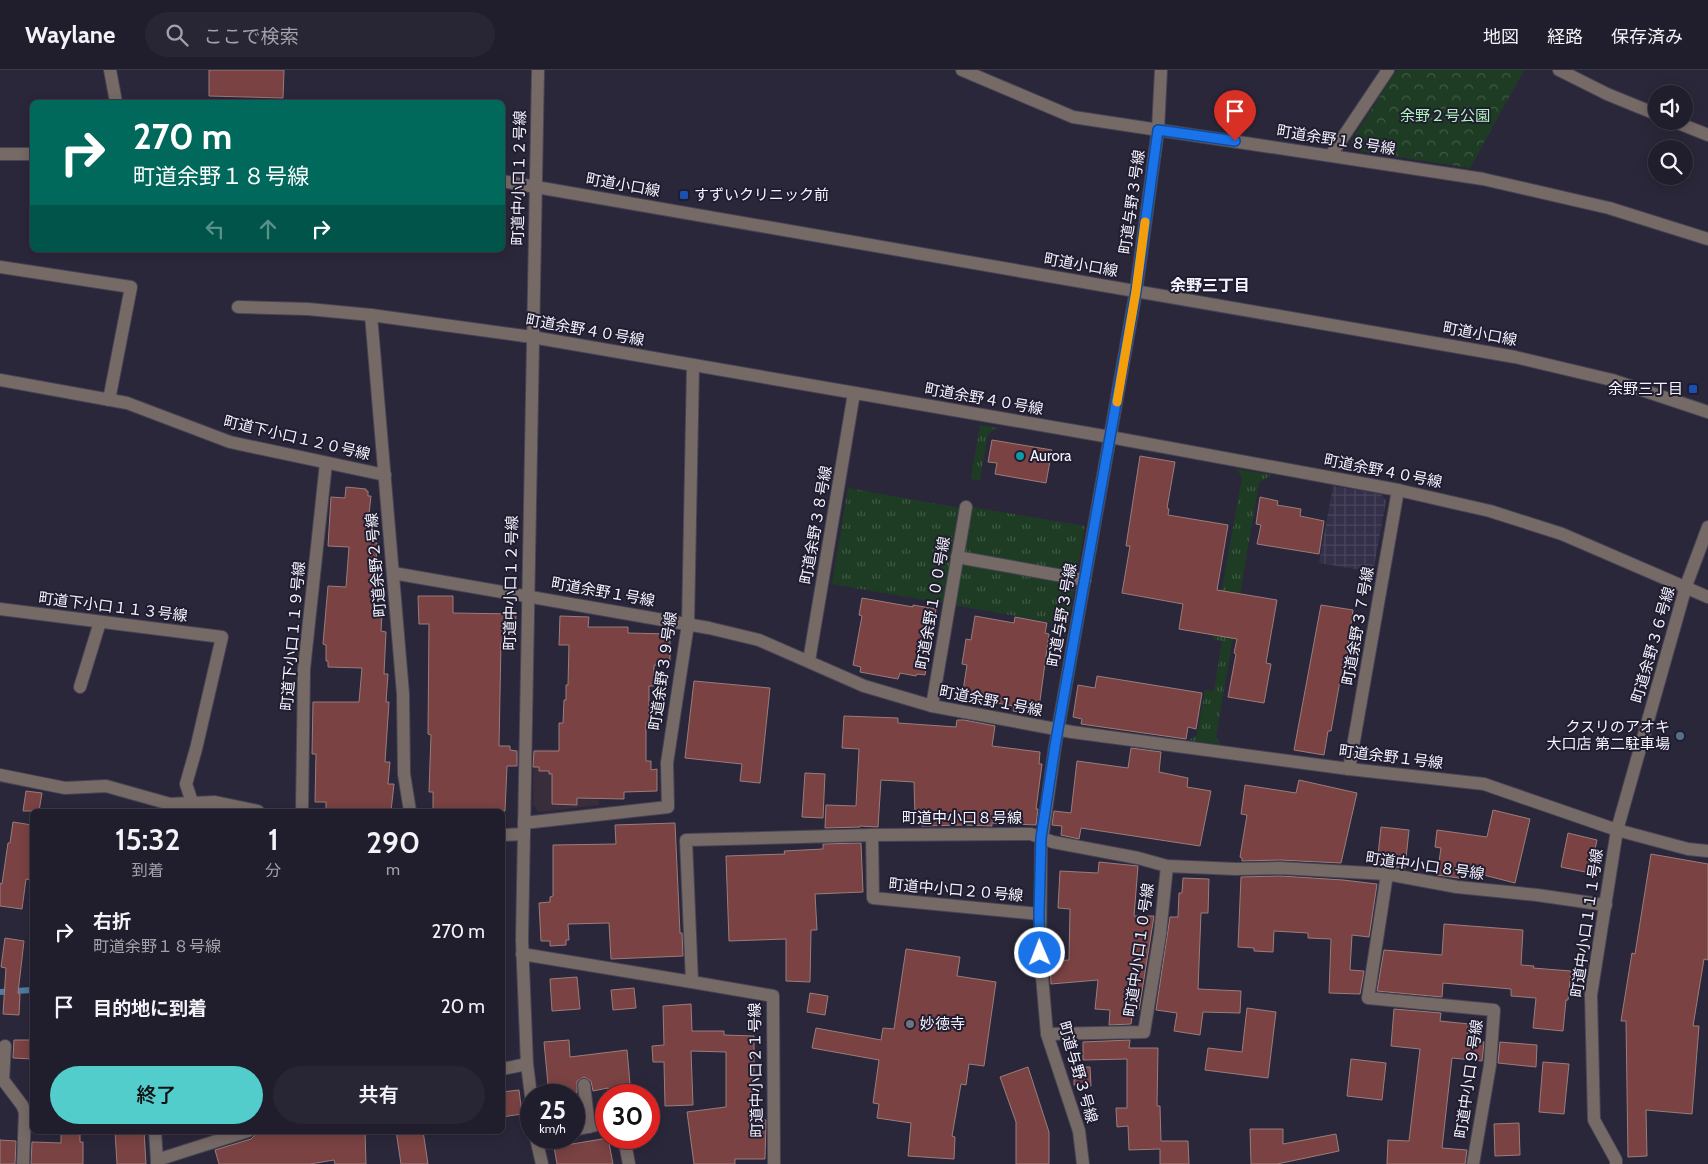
<!DOCTYPE html>
<html lang="ja">
<meta charset="utf-8">
<style>
:root{--surface:#201d2c;--page:#282634;--text:#f1f3f6;--muted:#a2a2a9;--line:#3d3b48;--accent:#52cdcc}
body{margin:0;font-family:Cabin,"Noto Sans JP",sans-serif;background:var(--page);color:var(--text);height:100vh;display:flex;flex-direction:column;font-size:19px;white-space:nowrap}
*{box-sizing:border-box;margin:0}
p{font-size:16px;color:var(--muted)}
.icon{flex:none;width:28px;height:28px;fill:none;stroke:currentColor;stroke-width:2;stroke-linecap:round;stroke-linejoin:round}
.map{position:relative;flex:1;overflow:hidden}
.sheet{position:absolute;left:30px;top:739px;width:475px;height:325px;display:flex;flex-direction:column;background:var(--surface);border-radius:8px;box-shadow:0 2px 12px #0003,0 0 0 1px var(--line)}
.sheet>*{flex:none}
.banner{position:absolute;left:30px;top:30px;width:475px;height:152px;border-radius:8px;box-shadow:0 2px 12px #0003,0 0 0 1px var(--line);background:#00695c;color:#fff;overflow:hidden}
.tools{position:absolute;left:1648px;top:15px;display:grid;gap:10px}
.tools a{display:grid;place-items:center;width:45px;height:45px;border-radius:50%;background:var(--surface);box-shadow:0 2px 12px #0003,0 0 0 1px var(--line);font-size:25px}
.speed{position:absolute;left:520px;top:1014px;display:flex;gap:10px;font-size:25px;font-weight:700;text-align:center}
.speed>*{display:grid;place-content:center;width:65px;height:65px;border-radius:50%;background:var(--surface);box-shadow:0 2px 12px #0003,0 0 0 1px var(--line);line-height:1}
.speed small{font-size:12px;font-weight:400}
.speed .limit{border:8px solid #d22;background:#fff;color:#111}
.pin{position:absolute;display:grid;place-items:center;width:42px;height:42px;color:#fff;margin:-51px -21px;border-radius:50% 50% 50% 0;rotate:-45deg;box-shadow:0 0 5px #0007}
.pin .icon{rotate:45deg}
.me{position:absolute;width:55px;margin:-28px;rotate:359deg;stroke-linejoin:round;filter:drop-shadow(0 0 4px #0008)}
.turn{display:flex;align-items:center;gap:18px;height:105px;padding:0 20px;font-size:22px}
.turn .icon{width:65px;height:65px;stroke-width:2.5}
.turn b{display:block;font-size:35px;line-height:42px}
.lanes{display:flex;align-items:center;height:48px;padding:0 20px;background:#0003;justify-content:center;gap:25px;direction:ltr}
.lanes .off{opacity:.35}
.eta{display:flex;justify-content:space-evenly;align-items:center;height:85px;text-align:center}
.eta b{font-size:30px;font-weight:600;line-height:35px}
.button{display:flex;gap:10px;margin-top:auto;padding:10px 20px}
.button a{flex:1;height:58px;border-radius:30px;background:var(--accent);color:#111;font-size:20px;font-weight:600;line-height:58px;text-align:center}
.button a+a{background:var(--page);color:var(--text)}
ul{padding:0;list-style:none}
li{display:flex;align-items:center;gap:15px;height:75px;padding:0 20px}
li div{flex:1}
li b{display:block;font-size:19px}
li em{font-style:normal}
header{display:flex;align-items:center;gap:30px;box-sizing:border-box;height:70px;padding:0 25px;background:var(--surface);border-bottom:1px solid var(--line)}
header strong{font-size:24px}
nav{display:flex;gap:28px;margin-inline-start:auto;font-size:18px}
.search{width:350px;height:45px;background:var(--page);display:flex;align-items:center;gap:12px;box-sizing:border-box;padding:0 18px;border-radius:28px;color:var(--muted);font-size:19px}
.map>svg:first-child{display:block}
</style>
<header>
<strong>Waylane</strong>
<div class="search"><svg class="icon" aria-label="search" viewBox="0 0 24 24"><circle cx="10" cy="10" r="6"/><path d="M15 15l6 6"/></svg>ここで検索</div>
<nav><a>地図</a><a>経路</a><a>保存済み</a></nav>
</header>
<div class="map">
<svg width="1708" height="1094" viewBox="0 0 1708 1094">
<defs>
<pattern id="industrial-grid" width="8" height="8" patternUnits="userSpaceOnUse" patternTransform="scale(1.25)"><rect width="8" height="8" fill="#353049"/><path d="M0 4h8M4 0v8" fill="none" stroke="#49445b"/></pattern>
<pattern id="grass-tufts" width="24" height="20" patternUnits="userSpaceOnUse" patternTransform="scale(1.25)"><rect width="24" height="20" fill="#1e3c24"/><path d="M3 7l-1-3M5 7V3M7 7l1-3M15 17l-1-3M17 17v-4M19 17l1-3" fill="none" stroke="#3f5945"/></pattern>
<pattern id="forest-crowns" width="20" height="18" patternUnits="userSpaceOnUse" patternTransform="scale(1.25)"><rect width="20" height="18" fill="#1e3c24"/><path d="M2 6a3 3 0 1 1 6 0M12 15a3 3 0 1 1 6 0" fill="none" stroke="#3f5945"/></pattern>
</defs>
<rect width="100%" height="100%" fill="#2b273a"/>
<path fill="#3a2d3b" d="M534 679 600 680 599 735 539 742 533 735Z"/>
<path fill="url(#industrial-grid)" d="M1333 416 1381 424 1386 431 1373 502 1319 493Z"/>
<g fill="url(#grass-tufts)">
<path d="M980 355 997 358 988 364 980 410 971 409Z"/>
<path d="M1236 399 1271 405 1259 413 1216 667 1221 675 1189 670 1197 665 1205 620 1214 621 1222 571 1213 569 1242 407Z"/>
<path d="M848 418 966 439V436L1085 456 1068 555 832 514Z"/>
</g>
<path fill="url(#forest-crowns)" d="M1397 0H1524L1470 98 1354 80 1351 71Z"/>
<g fill="none" stroke-linecap="round" stroke-linejoin="round">
<path stroke="#507ba2" stroke-width="6" d="M0 922 32 920"/>
</g>
<g fill="#7a4242" stroke="#997d7c">
<path d="M209 0H284L283 28 209 26Z"/>
<path d="M992 370 1052 380 1046 413 995 404 997 393 988 392Z"/>
<path d="M1140 386 1175 392 1167 438 1169 439 1168 445 1228 455 1217 520 1277 530 1266 593 1271 594 1264 633 1228 627 1236 584 1234 583 1237 569 1179 559 1183 534 1122 523 1130 476H1126Z"/>
<path d="M346 417 366 419V421H368V426H371L369 444 375 445 374 473H377L376 492 378 493 377 544H382L381 561 386 562 384 604H388L386 632H389L385 692H390L388 714H394L391 741H326V732H315L316 684H312L313 632H359L362 598 328 597V591H326V575L323 574 328 516 346 517 349 477 328 476 331 427 345 428Z"/>
<path d="M1260 427 1278 431 1277 435 1301 439 1300 446 1324 451 1319 484 1257 474 1261 455 1256 454Z"/>
<path d="M418 526H453V543L516 544 515 572H501L499 676H510V680L517 681V696H507L505 741H433V722H429L431 665 428 664 429 554H419Z"/>
<path d="M862 528 913 537V535L936 539 925 605 917 604 916 606 900 603 898 609 860 602 861 597 853 595 862 546 859 545Z"/>
<path d="M1321 535 1353 540 1344 606 1341 605 1331 661H1328L1324 685 1294 680Z"/>
<path d="M560 546 589 547 588 557H628V563L670 564V596L654 595V616H649V652H646V691H651V700L657 699V721L624 722V729L577 728V735L552 734V704H549V701H539V697H533L534 681H559V653H563L564 630H566V615H568L569 575H559Z"/>
<path d="M975 546 1014 553 1015 547 1047 553 1045 563 1049 564 1038 645 1013 641 1014 636 962 627 967 595 962 594 966 569 971 570Z"/>
<path d="M1097 606 1202 623 1196 659 1188 657 1186 669 1081 654 1082 649 1073 647 1078 615 1095 618Z"/>
<path d="M694 611 770 618 760 713 740 711 742 694 685 688Z"/>
<path d="M844 646 898 648V653L956 657 957 650H964L995 656 992 676 1040 682 1039 694H1042L1036 739H1038L1036 755 992 753V756L963 755 922 756V746H915L914 712 881 710 878 757 860 756V757L825 758 826 735 856 736 859 679 842 678Z"/>
<path d="M1131 678 1161 682 1159 702 1188 708 1187 717 1211 721 1200 776 1081 758 1079 769 1061 765 1062 756 1052 755 1054 741 1071 743 1077 691 1128 698Z"/>
<path d="M805 703 825 704 823 748 802 747Z"/>
<path d="M1299 710 1357 723 1341 793 1280 790 1242 791V788L1240 787 1247 745 1241 744 1245 715 1296 723Z"/>
<path d="M26 721 42 723 39 741H23Z"/>
<path d="M1493 740 1530 749 1515 813 1468 801 1466 809 1437 805 1441 778 1435 777 1437 760 1487 767Z"/>
<path d="M13 752 32 755V810L26 809 22 839 0 836V813L2 814 8 773H10Z"/>
<path d="M675 753 680 863H682L683 886 611 889 609 853 568 854 569 870H566V875L550 876V871H541L539 833 550 832V827L553 826V775L616 774 615 755Z"/>
<path d="M1381 757 1409 760 1405 798 1377 795Z"/>
<path d="M1568 763 1597 770 1590 803 1561 797Z"/>
<path d="M861 773 863 822 815 824 817 860H811L810 912 786 911V869L729 871 726 786 785 784 784 781 823 779V774Z"/>
<path d="M1651 784 1708 794V890L1704 889 1693 956H1699L1692 1044 1646 1040 1647 1086 1628 1087 1626 951H1621L1632 883 1635 884Z"/>
<path d="M1099 792 1138 796 1134 846H1154L1139 940H1133L1131 954 1109 955 1110 940 1095 939 1098 910 1051 914 1050 891 1069 890 1070 839 1058 838 1060 801 1098 803Z"/>
<path d="M1280 806 1343 810 1377 814 1369 867 1352 865 1350 900 1364 901 1360 924 1329 923 1331 869 1308 868V863L1274 861 1273 882 1254 881V878L1238 877 1241 807Z"/>
<path d="M1183 808 1209 809 1208 843H1201L1198 919 1241 921 1240 943 1203 942 1200 965 1174 961 1177 943 1156 940 1170 847H1178L1179 823H1182Z"/>
<path d="M1444 854 1523 860 1521 895 1534 896 1533 898 1571 901 1568 930H1566L1563 961 1533 958 1536 928 1511 926V919L1443 913 1442 927 1377 921 1384 880 1442 885Z"/>
<path d="M5 868 24 871 18 923 20 924 19 945 3 944 6 898 1 897Z"/>
<path d="M906 879 960 887 957 906 996 912 984 996 969 994 966 1015 961 1014 952 1066 955 1067 954 1089 908 1086 911 1053 877 1048 879 1034 873 1033 879 990 812 978 816 958 881 970 883 958 894 959Z"/>
<path d="M577 907 580 939 552 941 550 909Z"/>
<path d="M634 918 636 938 613 940 611 920Z"/>
<path d="M810 923 828 926 825 945 807 942Z"/>
<path d="M691 934 692 961H724V965L754 966V1003H752V1050H766L765 1089H735V1094H694L687 1042 726 1037V982L691 981 693 1035 665 1036 664 992H653L652 976 664 975 663 936Z"/>
<path d="M1247 938 1276 942 1268 1008 1205 1000 1208 978 1242 982Z"/>
<path d="M1394 939 1441 943 1440 951 1469 954 1467 969 1484 972 1482 991 1452 988 1442 1078 1467 1080 1465 1094H1387L1388 1070 1409 1071 1420 979 1391 976Z"/>
<path d="M14 970H32V989L13 988Z"/>
<path d="M569 970 570 987 627 980 631 1025H609L608 1018 593 1021 591 1011 584 1007 577 1011V1023H574V1025H549L544 972Z"/>
<path d="M1130 970 1129 978H1158L1157 1036H1160L1161 1071H1188L1189 1094H1160V1079L1129 1080 1128 1056 1117 1057 1116 1038H1127V989L1083 990V972Z"/>
<path d="M1500 972 1537 975 1536 997 1498 993Z"/>
<path d="M1351 989 1386 993 1382 1030 1347 1026Z"/>
<path d="M1543 992 1569 994 1564 1044 1539 1042Z"/>
<path d="M1028 997 1049 1062V1094H1016V1052L1000 1007Z"/>
<path d="M1074 997H1090L1091 1016 1074 1015Z"/>
<path d="M519 1020 522 1044 502 1047V1022Z"/>
<path d="M1519 1053 1520 1085 1495 1086 1494 1054Z"/>
<path d="M1250 1059H1283V1074L1336 1064 1339 1081 1277 1094H1251Z"/>
<path d="M61 1061H80V1072H83V1094H31L32 1072 61 1073Z"/>
<path d="M115 1061H144L146 1094H117Z"/>
<path d="M256 1061H365L366 1094H335L334 1090 310 1094H219L215 1080 251 1069 254 1066Z"/>
<path d="M396 1061H423L428 1094H401Z"/>
<path d="M608 1068 613 1094H557L554 1077Z"/>
<path d="M0 1070 16 1071 15 1094H0Z"/>
</g>
<g fill="none" stroke-linecap="round" stroke-linejoin="round">
<defs>
<g id="minor">
<path d="M110 0 116 32"/>
<path d="M962 0 1073 47 1483 109 1609 138 1708 169"/>
<path d="M1559 0 1607 24 1656 44"/>
<path d="M1673 51 1708 65"/>
<path d="M0 84H32"/>
<path d="M1331 85 1388 0"/>
<path d="M502 111 1515 287 1612 310 1708 342"/>
<path d="M0 197 131 217 109 330"/>
<path d="M238 237 308 239 371 245 532 267 1110 367 1398 420 1490 441 1562 464 1708 527"/>
<path d="M371 245 403 624 404 704 410 741"/>
<path d="M0 310 127 333 230 372 385 405"/>
<path d="M957 487 1085 510"/>
<path d="M393 503 709 558 759 570 864 616 932 636 1072 662 1349 699 1484 714 1617 760 1688 779 1708 781"/>
<path d="M0 539 222 567 196 679 186 714 195 741"/>
<path d="M809 591 854 323"/>
<path d="M80 617 100 552"/>
<path d="M932 636 966 437"/>
<path d="M1349 699 1398 420"/>
<path d="M0 705 65 718 106 716 170 734 215 732 258 741"/>
<path d="M302 741 304 599 326 393"/>
<path d="M524 753 668 737 667 693 688 554 693 295"/>
<path d="M502 765 524 764"/>
<path d="M872 765 873 828 1039 844"/>
<path d="M1387 804 1368 928 1494 940 1490 995 1473 1094"/>
<path d="M522 884 692 912 686 770 872 765 1031 764 1053 772 1138 788 1167 796 1236 799 1280 798 1387 804 1457 817 1537 825 1606 835"/>
<path d="M692 912 773 926 774 1094"/>
<path d="M1047 964 1144 962 1160 864 1167 796"/>
<path d="M5 976 3 1010 22 1035 25 1042 23 1094"/>
<path d="M502 999 527 994"/>
<path d="M584 1015 589 1057"/>
<path d="M531 1026 527 994 522 870 538 0"/>
<path d="M574 1060 606 1053"/>
<path d="M155 1061 157 1090"/>
<path d="M536 1068 542 1094"/>
<path d="M624 1068 629 1094"/>
<path d="M157 1094V1090L248 1061"/>
<path d="M1083 1094 1079 1061 1047 964 1040 883 1041 776 1055 676 1136 221 1158 60 1161 0"/>
<path d="M1616 1094V1090L1594 1050 1591 925 1617 760 1686 516 1708 457"/>
</g>
</defs>
<use href="#minor" stroke="#474455" stroke-width="14"/>
<use href="#minor" stroke="#766a67" stroke-width="12"/>
</g>
<g fill="none" stroke-linecap="round" stroke-linejoin="round">
<defs>
<path id="route" d="M1040 883 1039 844 1041 768 1055 676 1136 221 1158 60 1235 71"/>
</defs>
<use href="#route" stroke="#114b97" stroke-width="12"/>
<use href="#route" stroke="#1a73e8" stroke-width="9"/>
<path stroke="#f59e0b" stroke-width="9" d="M1117 332 1136 221 1145 152"/>
</g>
<g fill="#1a4fb4" stroke="#211d30" stroke-width="2">
<rect x="679" y="120" width="10" height="10" rx="2.5"/>
<rect x="1688" y="314" width="10" height="10" rx="2.5"/>
</g>
<circle fill="#0f9aa8" stroke="#211d30" stroke-width="2" cx="1020" cy="386" r="5"/>
<circle fill="#5c6f8a" stroke="#211d30" stroke-width="2" cx="1680" cy="666" r="5"/>
<circle fill="#6b7280" stroke="#211d30" stroke-width="2" cx="910" cy="954" r="5"/>
<g text-anchor="middle" stroke-width="4" stroke-linejoin="round" paint-order="stroke">
<g font-size="15" fill="#aef5ba" stroke="#211d30">
<text x="1445" y="51">余野２号公園</text>
</g>
<g font-size="15" fill="#f5f3fe" stroke="#211d30">
<text transform="translate(1336 70) rotate(9)" y="5">町道余野１８号線</text>
<text transform="translate(519 108) rotate(-89)" y="5">町道中小口１２号線</text>
<text transform="translate(623 115) rotate(10)" y="5">町道小口線</text>
<text transform="translate(1132 132) rotate(-82)" y="5">町道与野３号線</text>
<text transform="translate(1081 195) rotate(10)" y="5">町道小口線</text>
<text transform="translate(585 260) rotate(10)" y="5">町道余野４０号線</text>
<text transform="translate(1480 264) rotate(10)" y="5">町道小口線</text>
<text transform="translate(984 329) rotate(10)" y="5">町道余野４０号線</text>
<text transform="translate(297 368) rotate(13)" y="5">町道下小口１２０号線</text>
<text transform="translate(1383 401) rotate(11)" y="5">町道余野４０号線</text>
<text transform="translate(816 455) rotate(-80)" y="5">町道余野３８号線</text>
<text transform="translate(376 495) rotate(-95)" y="5">町道余野２号線</text>
<text transform="translate(511 513) rotate(-89)" y="5">町道中小口１２号線</text>
<text transform="translate(603 522) rotate(10)" y="5">町道余野１号線</text>
<text transform="translate(933 533) rotate(-80)" y="5">町道余野１００号線</text>
<text transform="translate(113 537) rotate(7)" y="5">町道下小口１１３号線</text>
<text transform="translate(1062 545) rotate(-80)" y="5">町道与野３号線</text>
<text transform="translate(1358 556) rotate(-80)" y="5">町道余野３７号線</text>
<text transform="translate(293 566) rotate(-85)" y="5">町道下小口１１９号線</text>
<text transform="translate(1653 575) rotate(-74)" y="5">町道余野３６号線</text>
<text transform="translate(663 601) rotate(-82)" y="5">町道余野３９号線</text>
<text transform="translate(991 631) rotate(11)" y="5">町道余野１号線</text>
<text transform="translate(1391 687) rotate(7)" y="5">町道余野１号線</text>
<text x="962" y="753">町道中小口８号線</text>
<text transform="translate(1425 796) rotate(8)" y="5">町道中小口８号線</text>
<text transform="translate(956 820) rotate(5)" y="5">町道中小口２０号線</text>
<text transform="translate(1587 853) rotate(-82)" y="5">町道中小口１１１号線</text>
<text transform="translate(1139 880) rotate(-82)" y="5">町道中小口１０号線</text>
<text transform="translate(756 1000) rotate(-91)" y="5">町道中小口２１号線</text>
<text transform="translate(1078 1002) rotate(74)" y="5">町道与野３号線</text>
<text transform="translate(1469 1009) rotate(-82)" y="5">町道中小口９号線</text>
</g>
<g font-size="15" fill="#f5f3fe" stroke="#211d30" text-anchor="start">
<text x="694" y="130">すずいクリニック前</text>
<text x="1683" y="324" text-anchor="end">余野三丁目</text>
<text x="1030" y="391">Aurora</text>
<text x="1670" y="662" text-anchor="end">クスリのアオキ<tspan x="1670" dy="17">大口店 第二駐車場</tspan></text>
<text x="920" y="959">妙徳寺</text>
</g>
<g font-size="16" font-weight="bold" fill="#f5f3fe" stroke="#211d30">
<text x="1210" y="221">余野三丁目</text>
</g>
</g>
</svg>
<div class="tools">
<a><svg class="icon" aria-label="sound" viewBox="0 0 24 24"><path d="M4 9h4l5-4v14l-5-4H4zM17 9q2 3 0 6"/></svg></a>
<a><svg class="icon" aria-label="search" viewBox="0 0 24 24"><circle cx="10" cy="10" r="6"/><path d="M15 15l6 6"/></svg></a>
</div>
<div class="speed"><div>25<small>km/h</small></div><div class="limit">30</div></div>
<div class="pin" style="left:1235px;top:71px;background:#d93025"><svg class="icon" aria-label="arrive" viewBox="0 0 24 24"><path d="M6 21V4h12l-3 4 3 4H6"/></svg></div>
<svg class="me" style="left:1040px;top:883px" viewBox="-20 -20 40 40"><circle r="17" fill="#1a73e8" stroke="#fff" stroke-width="3"/><path d="M0-11L8 9 0 5-8 9z" fill="#fff"/></svg>
<div class="banner">
<div class="turn"><svg class="icon" aria-label="right" viewBox="0 0 24 24"><path d="M7 20v-9h11M14 6l5 5-5 5"/></svg><div><b>270 m</b>町道余野１８号線</div></div>
<div class="lanes"><svg class="icon off" aria-label="left" viewBox="0 0 24 24"><path d="M17 20v-9H6M10 6l-5 5 5 5"/></svg><svg class="icon off" aria-label="ahead" viewBox="0 0 24 24"><path d="M12 20V5M6 11l6-6 6 6"/></svg><svg class="icon" aria-label="right" viewBox="0 0 24 24"><path d="M7 20v-9h11M14 6l5 5-5 5"/></svg></div>
</div>
<section class="sheet">
<div class="eta">
<div><b>15:32</b><p>到着</p></div>
<div><b>1</b><p>分</p></div>
<div><b>290</b><p>m</p></div>
</div>
<ul>
<li><svg class="icon" aria-label="right" viewBox="0 0 24 24"><path d="M7 20v-9h11M14 6l5 5-5 5"/></svg><div><b>右折</b><p>町道余野１８号線</p></div><em>270 m</em></li>
<li><svg class="icon" aria-label="arrive" viewBox="0 0 24 24"><path d="M6 21V4h12l-3 4 3 4H6"/></svg><div><b>目的地に到着</b></div><em>20 m</em></li>
</ul>
<div class="button"><a>終了</a><a>共有</a></div>
</section>
</div>
